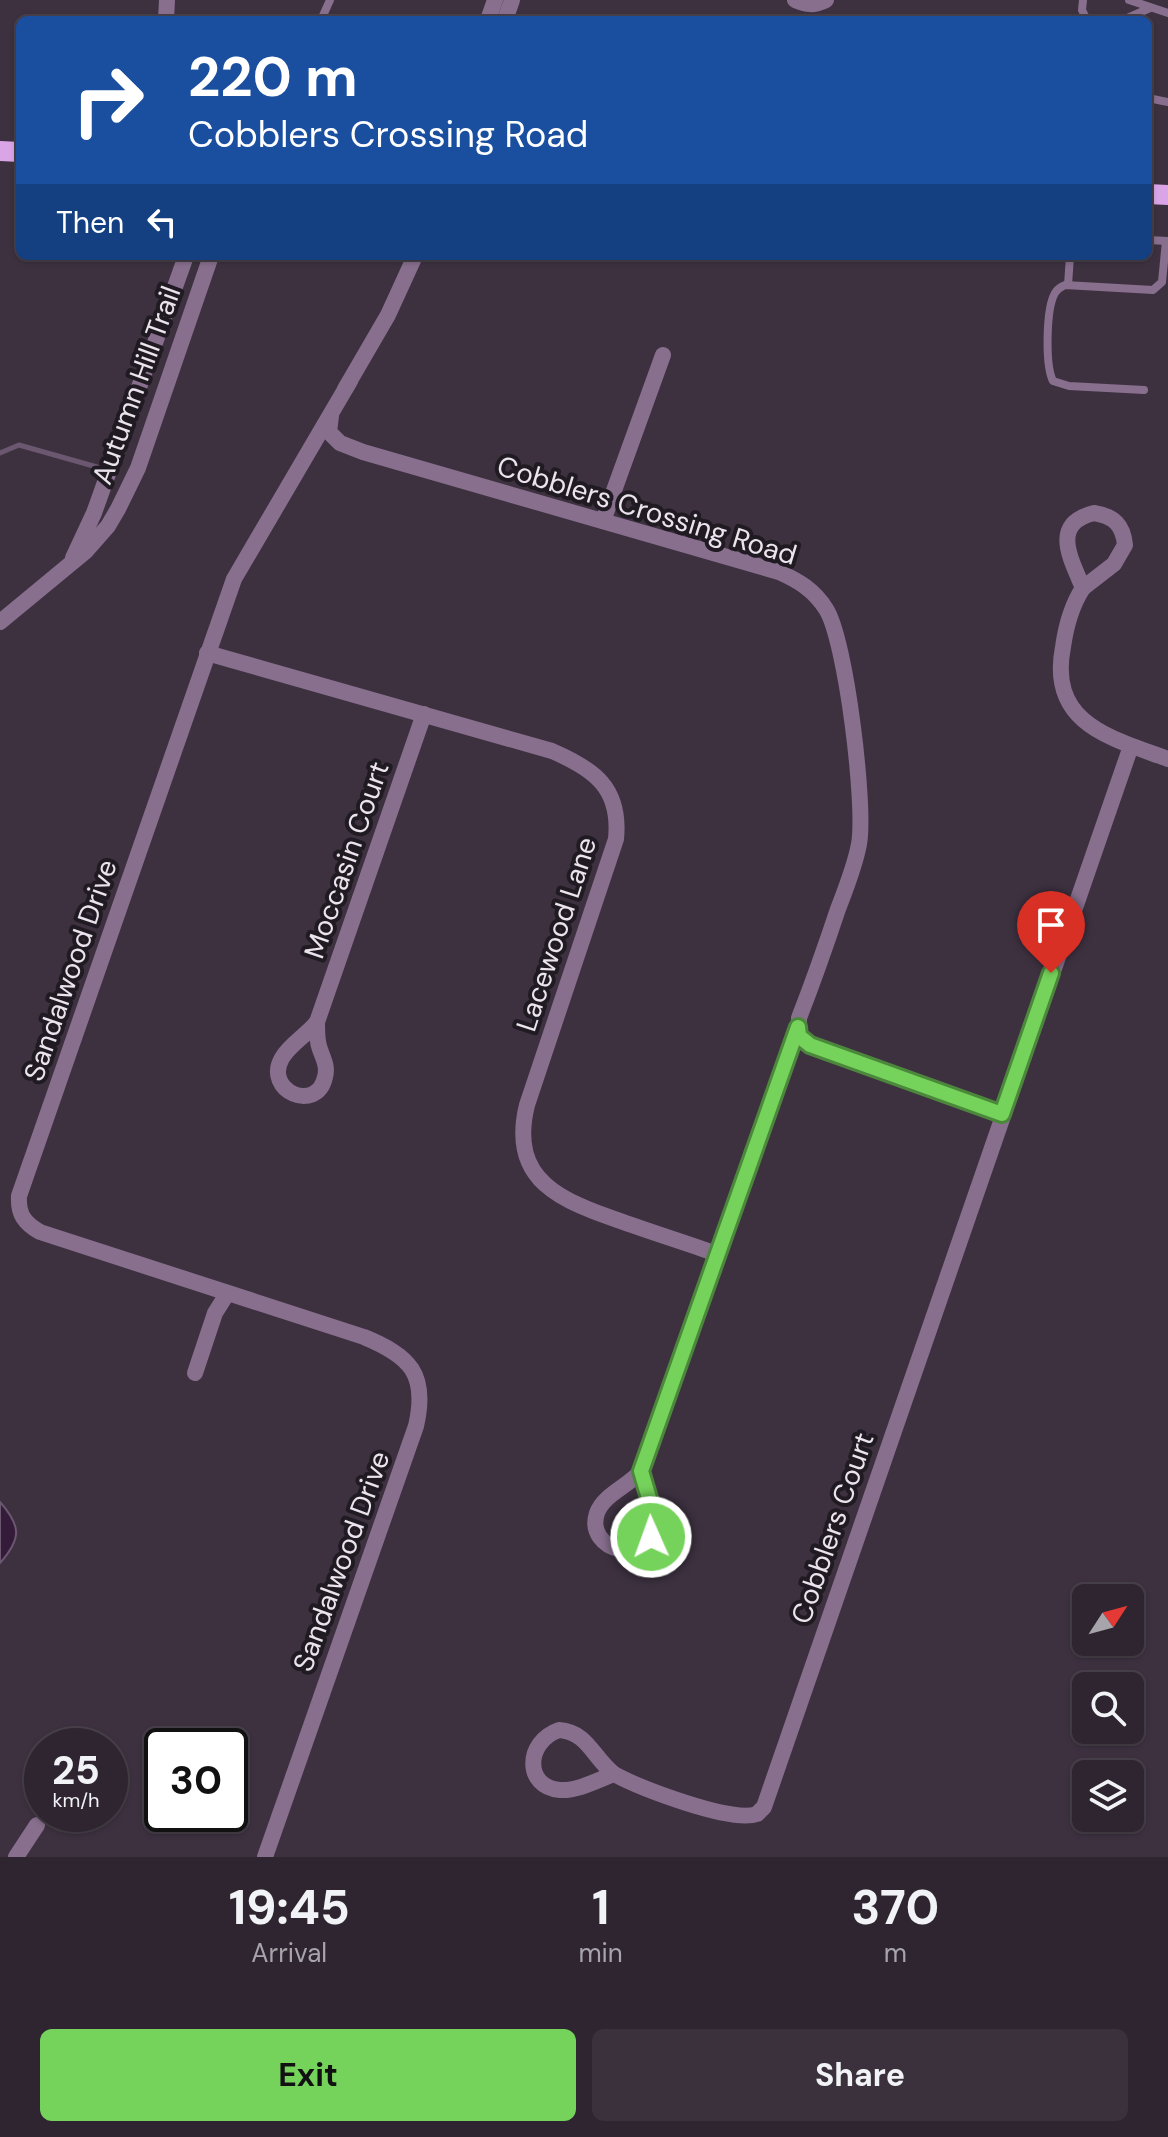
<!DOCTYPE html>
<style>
:root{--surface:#2e2530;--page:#3a313c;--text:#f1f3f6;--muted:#a7a5ab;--line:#49424c;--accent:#75d25b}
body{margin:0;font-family:"DM Sans",sans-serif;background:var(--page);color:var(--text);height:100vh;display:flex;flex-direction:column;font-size:30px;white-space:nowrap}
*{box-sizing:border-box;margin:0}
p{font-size:26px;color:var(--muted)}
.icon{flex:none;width:44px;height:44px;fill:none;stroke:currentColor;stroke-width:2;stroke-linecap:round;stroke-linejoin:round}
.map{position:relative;height:1857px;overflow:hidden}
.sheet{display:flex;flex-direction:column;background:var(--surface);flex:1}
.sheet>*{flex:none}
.banner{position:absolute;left:16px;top:16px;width:1136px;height:244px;border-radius:12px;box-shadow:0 2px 6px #0004,0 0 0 2px var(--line);background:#1a4fa0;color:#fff;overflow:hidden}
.needle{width:52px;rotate:54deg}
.fabs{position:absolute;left:1072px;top:1584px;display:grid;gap:16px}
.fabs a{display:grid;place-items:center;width:72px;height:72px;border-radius:12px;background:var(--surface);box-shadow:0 2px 6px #0004,0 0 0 2px var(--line);font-size:40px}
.speed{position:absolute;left:24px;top:1728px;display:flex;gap:16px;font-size:40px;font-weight:700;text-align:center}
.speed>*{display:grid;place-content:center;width:104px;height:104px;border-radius:50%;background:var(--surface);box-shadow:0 2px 6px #0004,0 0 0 2px var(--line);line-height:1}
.speed small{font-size:20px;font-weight:400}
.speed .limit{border:4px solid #111;border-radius:12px;background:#fff;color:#111}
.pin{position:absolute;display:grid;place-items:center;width:68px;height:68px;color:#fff;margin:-82px -34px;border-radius:50% 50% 50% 0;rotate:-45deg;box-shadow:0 0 8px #0007}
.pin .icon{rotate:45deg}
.me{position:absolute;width:88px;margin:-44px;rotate:358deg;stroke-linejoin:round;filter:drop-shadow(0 0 6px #0008)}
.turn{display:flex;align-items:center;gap:28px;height:168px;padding:0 40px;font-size:36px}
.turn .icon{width:104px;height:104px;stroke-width:2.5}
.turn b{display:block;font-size:56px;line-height:68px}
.then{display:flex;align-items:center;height:76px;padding:0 40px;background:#0003;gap:16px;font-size:30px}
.eta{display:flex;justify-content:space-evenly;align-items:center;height:136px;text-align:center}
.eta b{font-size:48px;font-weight:700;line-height:56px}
.button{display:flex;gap:16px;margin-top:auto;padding:16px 40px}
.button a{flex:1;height:92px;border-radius:12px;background:var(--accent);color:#111;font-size:32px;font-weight:700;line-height:92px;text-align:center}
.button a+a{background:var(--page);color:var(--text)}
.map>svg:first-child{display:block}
</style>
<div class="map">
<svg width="1168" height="1857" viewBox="0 0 1168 1857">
<rect width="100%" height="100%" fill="#3d3140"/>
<path fill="#341b3a" stroke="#6b5770" stroke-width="2" d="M0 1502C21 1526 22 1538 0 1563Z"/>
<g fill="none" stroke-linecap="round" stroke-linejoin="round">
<path stroke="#6b5770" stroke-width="5" d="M0 453 19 445 97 467"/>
<g stroke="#886f8e" stroke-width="8">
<path d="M1083 0 1082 10 1087 20"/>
<path d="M1129 0 1168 13"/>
<path d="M321 20 330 0"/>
<path d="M1123 20 1150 8"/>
<path d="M1148 98 1168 102"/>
<path d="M1148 240 1168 241"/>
<path d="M1068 285 1070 256"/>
<path d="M1144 390 1069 386 1053 381C1045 365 1046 308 1055 293 1058 288 1061 287 1065 285L1153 290 1162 282 1166 241"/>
</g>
<g stroke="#886f8e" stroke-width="16">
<path d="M795 0C806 5 814 6 826 0"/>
<path d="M166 20 167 0"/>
<path d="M488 20 495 0"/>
<path d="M505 20 512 0"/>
<path d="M345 389 388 315 415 256"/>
<path d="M331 416 329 432 340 443 363 452 779 572C799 581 814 590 826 609 846 640 866 807 859 844 855 866 846 888 838 909 826 945 813 982 799 1018V1036L810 1045 823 1050 1002 1114"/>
<path d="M1094 513C1114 516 1123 525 1125 545L1114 564 1083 588C1071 559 1050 524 1094 513Z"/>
<path d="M603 521 663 355"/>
<path d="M73 558 94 513 186 256"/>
<path d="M1083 588C1071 606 1066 626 1063 647 1048 724 1111 738 1168 759"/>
<path d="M0 622 86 551 108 526 118 509 138 468 211 256"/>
<path d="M207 653 552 751C594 769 621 788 616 839L527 1105C508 1182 563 1201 623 1222 654 1233 686 1243 717 1254"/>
<path d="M317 1022 424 714"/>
<path d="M317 1022C317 1028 317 1035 318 1041 319 1053 329 1063 325 1077 317 1114 263 1091 282 1058 290 1044 307 1035 317 1022Z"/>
<path d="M195 1373 215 1313 227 1294"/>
<path d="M641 1471 798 1027"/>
<path d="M641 1471C646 1488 656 1506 655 1524 651 1567 584 1552 597 1513 604 1494 629 1486 641 1471Z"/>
<path d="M559 1730C588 1732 593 1758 614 1774 598 1780 578 1791 560 1790 524 1787 525 1742 559 1730Z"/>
<path d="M614 1774C640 1788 730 1823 757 1814L764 1807 1131 746"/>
<path d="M16 1857 37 1825"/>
<path d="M265 1857 416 1426C428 1374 410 1356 364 1337L40 1232C24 1223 18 1214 19 1196L234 579 350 381"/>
</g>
<g stroke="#d9a5e6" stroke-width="20">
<path d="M0 151 20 152"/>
<path d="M1148 194 1168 195"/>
</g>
</g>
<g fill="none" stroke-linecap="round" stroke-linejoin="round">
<defs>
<path id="route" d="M651 1537 654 1515 641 1471 798 1027 799 1036 810 1045 1002 1114 1051 973"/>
</defs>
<use href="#route" stroke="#4c883b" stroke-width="20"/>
<use href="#route" stroke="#75d25b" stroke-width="14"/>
</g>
<g text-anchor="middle" stroke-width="8" stroke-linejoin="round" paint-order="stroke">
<g font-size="28" fill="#ebe3ed" stroke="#201b22">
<text transform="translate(136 385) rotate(-70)" y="10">Autumn Hill Trail</text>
<text transform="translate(647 510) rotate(17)" y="10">Cobblers Crossing Road</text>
<text transform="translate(346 860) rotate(-71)" y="10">Moccasin Court</text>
<text transform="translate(556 934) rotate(-72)" y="10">Lacewood Lane</text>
<text transform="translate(70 970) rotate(-71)" y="10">Sandalwood Drive</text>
<text transform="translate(832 1528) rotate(-71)" y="10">Cobblers Court</text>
<text transform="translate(341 1561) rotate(-70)" y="10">Sandalwood Drive</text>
</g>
</g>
</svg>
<div class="fabs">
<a><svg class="needle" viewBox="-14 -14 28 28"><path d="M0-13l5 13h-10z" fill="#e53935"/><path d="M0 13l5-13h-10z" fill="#a7a5ab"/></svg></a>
<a><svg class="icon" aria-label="search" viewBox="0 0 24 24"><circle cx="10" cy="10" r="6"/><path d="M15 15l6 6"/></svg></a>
<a><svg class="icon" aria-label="layers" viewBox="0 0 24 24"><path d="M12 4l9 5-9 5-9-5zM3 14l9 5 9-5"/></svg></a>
</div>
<div class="speed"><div>25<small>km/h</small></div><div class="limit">30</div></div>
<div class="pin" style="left:1051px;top:973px;background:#d93025"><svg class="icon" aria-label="arrive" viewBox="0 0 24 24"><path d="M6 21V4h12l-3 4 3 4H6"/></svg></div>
<svg class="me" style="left:651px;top:1537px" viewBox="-20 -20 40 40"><circle r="17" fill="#75d25b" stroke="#fff" stroke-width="3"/><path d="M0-11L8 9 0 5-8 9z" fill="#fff"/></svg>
<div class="banner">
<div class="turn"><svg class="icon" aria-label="right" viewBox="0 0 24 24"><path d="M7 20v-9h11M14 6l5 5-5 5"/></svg><div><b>220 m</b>Cobblers Crossing Road</div></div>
<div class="then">Then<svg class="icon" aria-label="left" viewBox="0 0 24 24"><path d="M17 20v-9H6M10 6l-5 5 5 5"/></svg></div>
</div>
</div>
<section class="sheet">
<div class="eta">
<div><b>19:45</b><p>Arrival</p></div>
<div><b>1</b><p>min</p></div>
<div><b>370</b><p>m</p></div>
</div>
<div class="button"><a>Exit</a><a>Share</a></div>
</section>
